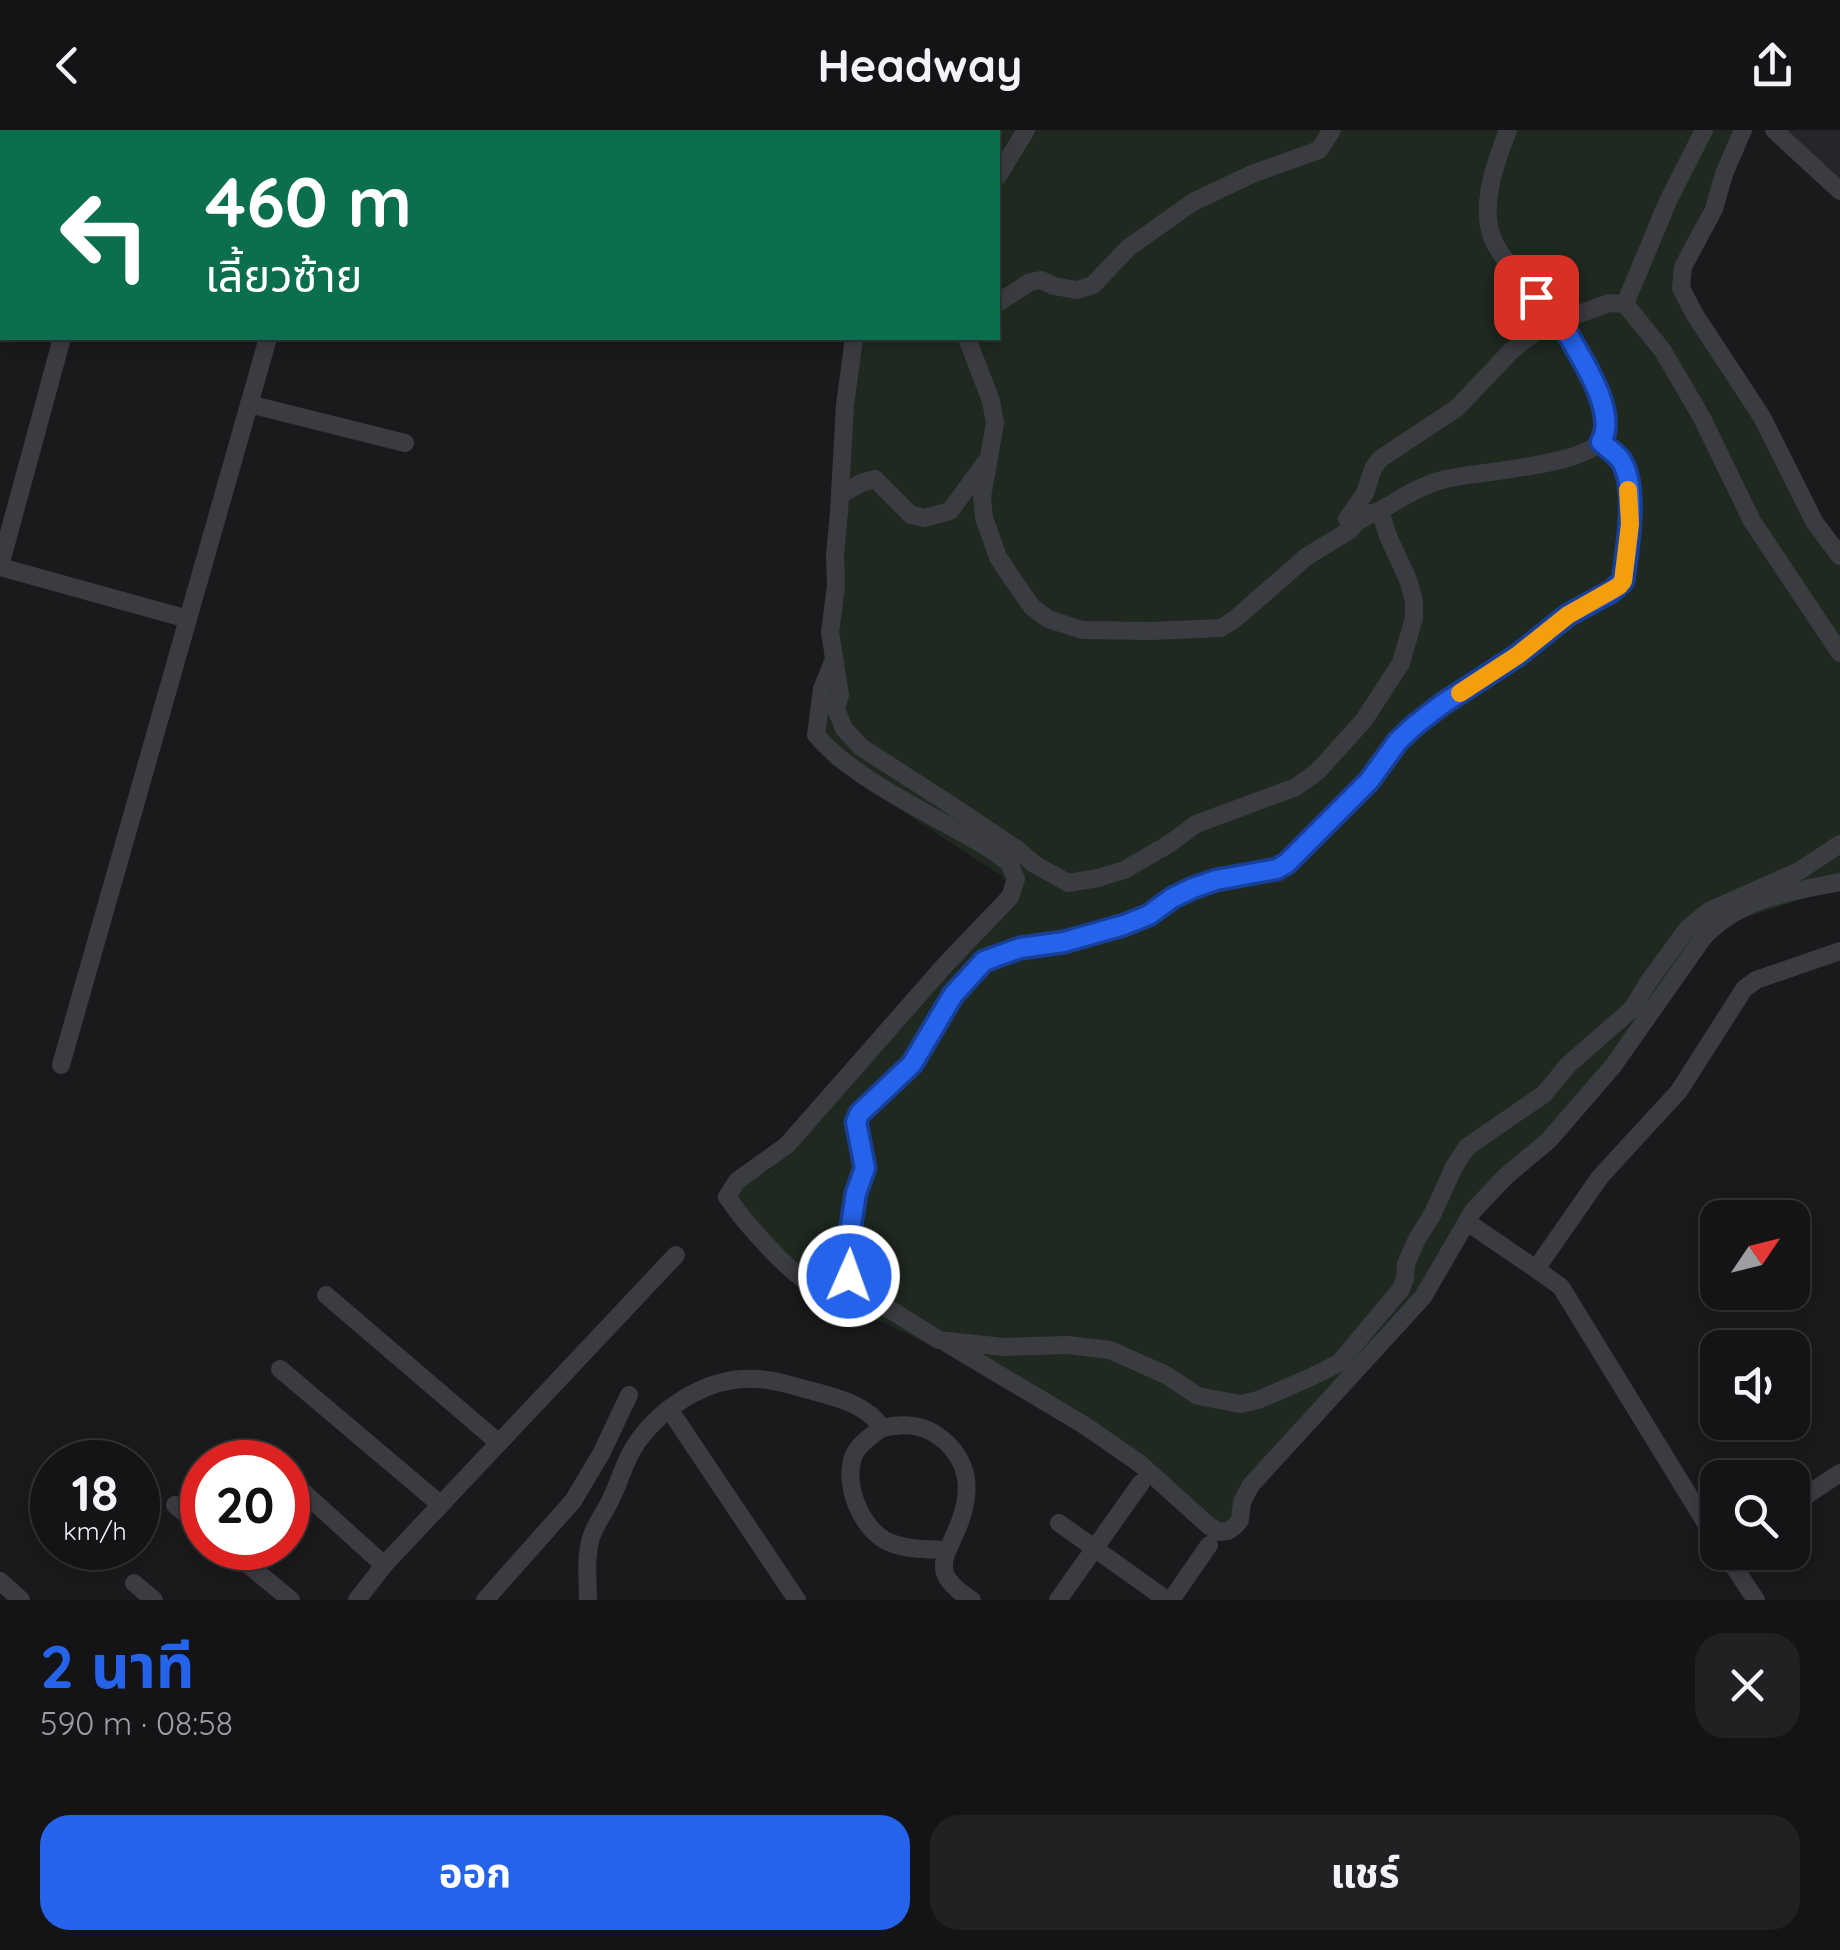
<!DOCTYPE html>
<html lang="th">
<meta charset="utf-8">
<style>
:root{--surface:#141416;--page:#212123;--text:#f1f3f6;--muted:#9d9ea1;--line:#333335;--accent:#2563eb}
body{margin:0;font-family:Quicksand,"Noto Sans Thai",sans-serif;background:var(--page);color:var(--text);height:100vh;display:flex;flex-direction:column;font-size:38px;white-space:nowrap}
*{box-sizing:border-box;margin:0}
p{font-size:32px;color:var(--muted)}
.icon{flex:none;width:55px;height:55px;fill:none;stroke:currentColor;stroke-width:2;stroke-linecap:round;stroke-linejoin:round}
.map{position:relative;height:1470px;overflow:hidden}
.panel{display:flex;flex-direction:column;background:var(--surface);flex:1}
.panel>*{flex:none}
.hud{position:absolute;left:0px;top:0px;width:1000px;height:210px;box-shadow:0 5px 15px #0003,0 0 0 2px var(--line);background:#0b6e4f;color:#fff;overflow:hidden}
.needle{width:65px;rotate:55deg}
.fabs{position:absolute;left:1700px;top:1070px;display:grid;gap:20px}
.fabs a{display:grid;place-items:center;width:110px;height:110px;border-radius:20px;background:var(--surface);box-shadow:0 5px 15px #0003,0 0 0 2px var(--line);font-size:50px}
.speed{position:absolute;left:30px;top:1310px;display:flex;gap:20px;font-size:50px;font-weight:700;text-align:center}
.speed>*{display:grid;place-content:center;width:130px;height:130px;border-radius:50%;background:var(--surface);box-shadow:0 5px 15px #0003,0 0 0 2px var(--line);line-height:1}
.speed small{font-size:25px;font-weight:400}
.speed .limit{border:15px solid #d22;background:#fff;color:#111}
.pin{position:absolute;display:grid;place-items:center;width:85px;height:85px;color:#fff;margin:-42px;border-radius:20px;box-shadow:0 5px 15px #0006}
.me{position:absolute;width:110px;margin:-55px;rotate:2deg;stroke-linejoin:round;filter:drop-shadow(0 0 8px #0008)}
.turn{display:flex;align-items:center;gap:35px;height:210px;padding:0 40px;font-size:45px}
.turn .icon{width:130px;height:130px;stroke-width:2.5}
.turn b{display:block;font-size:70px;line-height:85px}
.round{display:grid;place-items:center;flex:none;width:105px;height:105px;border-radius:30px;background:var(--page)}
.head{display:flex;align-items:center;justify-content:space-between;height:170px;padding:0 40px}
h1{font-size:60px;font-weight:700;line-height:75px;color:var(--accent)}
.primary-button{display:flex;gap:20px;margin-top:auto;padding:20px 40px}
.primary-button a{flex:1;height:115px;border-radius:30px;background:var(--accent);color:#fff;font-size:40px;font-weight:700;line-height:115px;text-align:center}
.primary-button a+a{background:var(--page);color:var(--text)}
header{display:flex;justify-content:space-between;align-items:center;height:130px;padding:0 40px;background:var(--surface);font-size:45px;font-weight:700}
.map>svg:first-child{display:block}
</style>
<header><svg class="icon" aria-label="back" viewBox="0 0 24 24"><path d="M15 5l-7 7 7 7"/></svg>Headway<svg class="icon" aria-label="share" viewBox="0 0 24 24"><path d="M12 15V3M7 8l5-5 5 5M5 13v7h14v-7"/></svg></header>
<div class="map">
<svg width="1840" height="1470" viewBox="0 0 1840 1470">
<rect width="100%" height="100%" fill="#1a1a1d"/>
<path fill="#26262a" d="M1782 0H1840V50Z"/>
<path fill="#1f2920" d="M497 0H1739L1685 119 1679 152 1828 424 1840 436V757L1732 792 1708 804 1670 861 1496 1064 1431 1157 1253 1352 1228 1397 1212 1394 1181 1366 975 1236 785 1146 733 1092 726 1076 733 1063 771 1039 1006 771 1008 756 1002 746 833 636 819 620 813 601 832 468 853 208H998V2H499Z"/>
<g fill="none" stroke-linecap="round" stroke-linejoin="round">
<g stroke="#2e3a43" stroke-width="18">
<path d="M325 2 326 0"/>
<path d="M0 73H2"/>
</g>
<g stroke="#3b3c42" stroke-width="18">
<path d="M286 0 301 2"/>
<path d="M503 0 506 2"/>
<path d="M521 0 524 2"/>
<path d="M1508 0C1496 31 1480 74 1492 107 1496 118 1506 131 1514 140 1527 157 1542 171 1551 190"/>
<path d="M1743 0 1724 44 1714 79 1683 137 1681 158 1695 185 1762 287 1815 393 1840 426"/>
<path d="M1774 0 1840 61"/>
<path d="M820 2 822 0"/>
<path d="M998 46 1026 0"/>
<path d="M0 54H2"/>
<path d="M998 173 1030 152 1041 150 1054 156 1077 160 1093 155 1128 118 1193 72 1252 44 1319 20 1332 0"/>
<path d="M1625 174 1668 71 1704 0"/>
<path d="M854 208 845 275 839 382 835 425 836 456 830 502 840 565 836 579 844 599 861 617 960 681 1018 720 1034 734 1068 753 1098 748 1124 740 1169 714 1196 694 1296 657 1318 641 1364 590 1401 533 1414 488V472L1409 452 1388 406 1380 381 1372 383 1357 392 1350 400 1306 427 1235 489 1221 498 1151 501 1082 500 1048 489 1032 477 1009 444 998 427 984 388 982 367 995 293 991 271 967 208"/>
<path d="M249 274 405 313"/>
<path d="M1601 312C1606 317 1615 323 1620 329 1640 355 1627 420 1623 451L1619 457 1568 485 1518 525 1441 575 1414 596 1399 611 1369 651 1287 733 1277 739 1215 750 1193 758 1172 768 1149 785 1124 795 1064 812 1020 818 984 831 953 865 913 934 860 983 857 992 865 1038 856 1063 850 1102 849 1146 858 1164 894 1182 939 1210 1004 1217 1067 1215 1110 1220 1166 1245 1198 1266 1240 1274 1258 1270 1309 1248 1339 1233 1401 1159 1405 1149 1406 1134 1417 1109 1432 1085 1454 1037 1467 1017 1544 964 1568 935 1633 878 1647 854 1687 799 1709 781 1799 741 1840 714"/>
<path d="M840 365 861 353 875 349 911 385 924 388 950 381 985 333"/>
<path d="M1380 381C1399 369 1420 356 1442 350 1470 341 1603 337 1606 301 1609 263 1576 221 1559 189"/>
<path d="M1347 389 1365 363 1373 339 1380 329 1457 278 1511 221 1551 190 1582 183 1609 173 1625 174 1663 221 1702 288 1752 391 1840 523"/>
<path d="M0 436 62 208"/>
<path d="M0 437 188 489"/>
<path d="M833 532 822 559 816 605C856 652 939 687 993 721L1009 733 1016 749 1010 767 945 835 787 1015 737 1051 727 1067C746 1094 789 1144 818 1159 831 1164 844 1164 858 1164"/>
<path d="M61 935 268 208"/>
<path d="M1467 1092 1536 1139"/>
<path d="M326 1165 499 1313"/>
<path d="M948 1214 1084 1295 1139 1333 1209 1396 1219 1402 1228 1401 1235 1396 1240 1390 1242 1372 1251 1355 1423 1167 1473 1081 1505 1047 1549 1010 1613 936 1703 808C1739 768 1790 762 1840 752"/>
<path d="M280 1239 441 1375"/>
<path d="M669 1279 797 1470"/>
<path d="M882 1298C873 1305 859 1313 854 1325 842 1354 862 1402 891 1413 909 1420 929 1419 947 1420"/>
<path d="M288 1352 302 1361 384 1435"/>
<path d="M175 1375 202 1397"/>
<path d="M1792 1375 1840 1343"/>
<path d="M1059 1393 1167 1470"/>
<path d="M1718 1413 1561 1157 1536 1139 1600 1047 1679 961 1744 859 1756 850 1840 821"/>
<path d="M228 1418 291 1470"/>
<path d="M1724 1422 1756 1470"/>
<path d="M0 1451 21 1470"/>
<path d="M134 1453 154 1470"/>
<path d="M357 1470 384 1435 676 1125"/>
<path d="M485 1470 573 1371 601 1324 629 1265"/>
<path d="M588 1470C588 1450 585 1428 591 1408 595 1394 606 1381 612 1367 621 1348 625 1329 638 1311 664 1275 710 1246 756 1249 773 1249 793 1256 809 1260 835 1267 867 1274 882 1298 904 1293 923 1294 941 1308 975 1335 971 1370 954 1406 949 1418 941 1429 945 1443 949 1455 963 1464 972 1470"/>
<path d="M1058 1470 1141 1353"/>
<path d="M1171 1470 1209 1415"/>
</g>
</g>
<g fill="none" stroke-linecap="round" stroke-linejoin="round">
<defs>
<path id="route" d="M849 1146 850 1102 856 1063 865 1038 856 992 860 983 912 934 953 865 984 831 1020 818 1064 812 1124 795 1149 785 1172 768 1193 758 1216 750 1277 739 1287 733 1369 651 1398 611 1414 596 1441 575 1518 525 1568 485 1612 461 1623 451C1627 420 1639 355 1620 329 1615 323 1606 317 1601 312 1620 280 1574 218 1559 189L1550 190 1536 167"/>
</defs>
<use href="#route" stroke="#184099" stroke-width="25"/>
<use href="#route" stroke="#2563eb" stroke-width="18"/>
<path stroke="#f59e0b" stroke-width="18" d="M1460 563 1518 525 1568 485 1619 456 1623 451 1630 394 1628 360"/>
</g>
</svg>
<div class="fabs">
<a><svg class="needle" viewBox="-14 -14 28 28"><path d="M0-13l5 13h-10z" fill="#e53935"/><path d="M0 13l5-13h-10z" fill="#9d9ea1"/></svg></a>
<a><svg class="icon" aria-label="sound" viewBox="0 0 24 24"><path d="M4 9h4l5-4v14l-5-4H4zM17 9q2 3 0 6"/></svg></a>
<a><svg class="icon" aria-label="search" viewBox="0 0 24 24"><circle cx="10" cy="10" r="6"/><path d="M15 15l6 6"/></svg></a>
</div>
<div class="speed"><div>18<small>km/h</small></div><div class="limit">20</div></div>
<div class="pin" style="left:1536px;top:167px;background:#d93025"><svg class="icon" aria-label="arrive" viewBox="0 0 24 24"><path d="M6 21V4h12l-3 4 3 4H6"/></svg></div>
<svg class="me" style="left:849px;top:1146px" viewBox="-20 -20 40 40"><circle r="17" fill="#2563eb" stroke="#fff" stroke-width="3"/><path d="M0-11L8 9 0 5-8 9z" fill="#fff"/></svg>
<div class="hud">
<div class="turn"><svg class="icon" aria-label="left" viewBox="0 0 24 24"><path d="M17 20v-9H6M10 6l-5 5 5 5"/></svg><div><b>460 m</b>เลี้ยวซ้าย</div></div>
</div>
</div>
<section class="panel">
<div class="head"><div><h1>2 นาที</h1><p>590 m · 08:58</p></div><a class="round"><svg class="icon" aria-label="close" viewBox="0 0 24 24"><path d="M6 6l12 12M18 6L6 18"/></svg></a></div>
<div class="primary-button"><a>ออก</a><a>แชร์</a></div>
</section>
